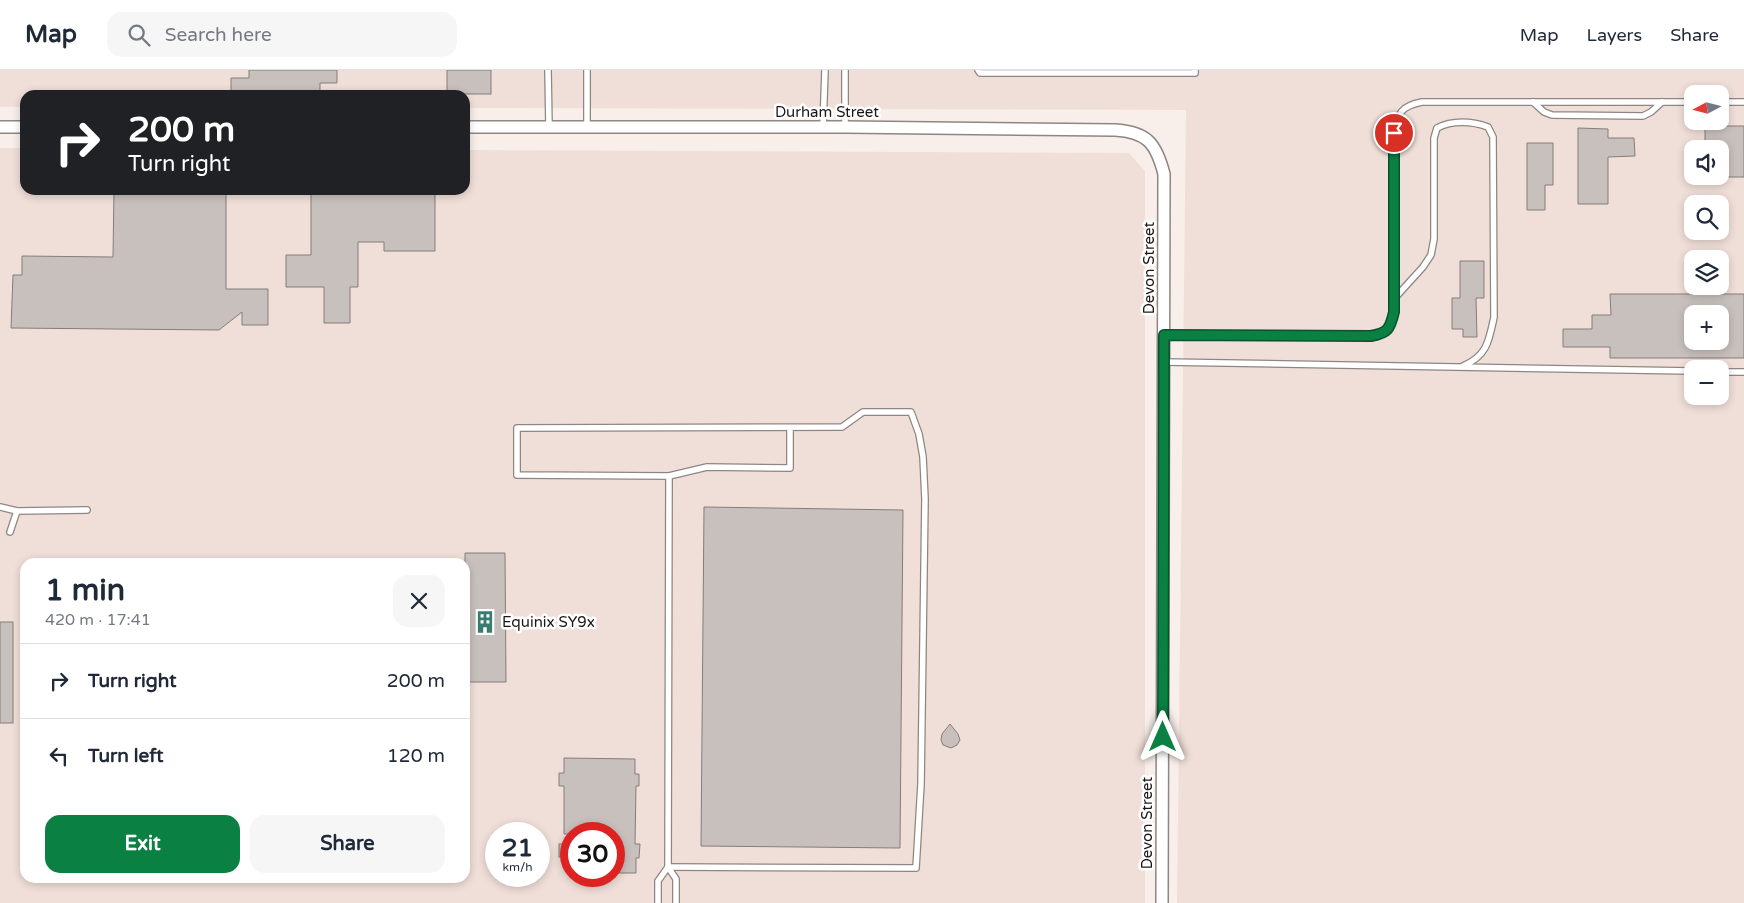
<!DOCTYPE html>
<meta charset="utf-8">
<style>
:root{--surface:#fff;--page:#f6f6f7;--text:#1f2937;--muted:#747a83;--line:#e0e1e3;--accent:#0b8043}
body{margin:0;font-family:"Varela Round",sans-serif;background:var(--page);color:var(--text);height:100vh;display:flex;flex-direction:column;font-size:19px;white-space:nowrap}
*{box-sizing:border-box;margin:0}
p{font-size:16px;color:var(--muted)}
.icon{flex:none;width:28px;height:28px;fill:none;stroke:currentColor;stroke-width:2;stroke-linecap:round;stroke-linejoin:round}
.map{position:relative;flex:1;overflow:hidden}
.drawer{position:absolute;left:20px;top:488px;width:450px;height:325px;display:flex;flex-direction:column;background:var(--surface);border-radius:15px;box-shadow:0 2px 8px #0003}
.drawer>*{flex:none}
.guide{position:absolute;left:20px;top:20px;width:450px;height:105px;border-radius:15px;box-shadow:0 2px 8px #0003;background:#202124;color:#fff;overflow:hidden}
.needle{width:32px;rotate:263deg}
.controls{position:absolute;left:1684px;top:15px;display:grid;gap:10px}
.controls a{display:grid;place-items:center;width:45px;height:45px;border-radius:10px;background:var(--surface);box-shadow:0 2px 8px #0003;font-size:25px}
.speed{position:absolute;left:485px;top:752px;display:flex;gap:10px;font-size:25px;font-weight:700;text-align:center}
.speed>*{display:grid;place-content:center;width:65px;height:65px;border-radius:50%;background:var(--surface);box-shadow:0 2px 8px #0003;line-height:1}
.speed small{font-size:12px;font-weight:400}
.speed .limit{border:8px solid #d22;background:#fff;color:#111}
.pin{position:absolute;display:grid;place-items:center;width:42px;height:42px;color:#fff;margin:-21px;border:2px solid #fff;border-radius:50%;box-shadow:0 1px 5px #0007}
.me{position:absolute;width:55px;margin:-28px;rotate:0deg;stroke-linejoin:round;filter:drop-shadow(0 0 4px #0008)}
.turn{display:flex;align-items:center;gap:18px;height:105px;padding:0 25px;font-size:22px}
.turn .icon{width:65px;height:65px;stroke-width:2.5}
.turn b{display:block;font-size:35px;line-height:42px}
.round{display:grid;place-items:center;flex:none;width:52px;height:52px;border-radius:15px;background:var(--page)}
.headline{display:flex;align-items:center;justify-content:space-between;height:85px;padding:0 25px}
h1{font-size:30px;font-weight:800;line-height:38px}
.action{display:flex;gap:10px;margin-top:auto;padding:10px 25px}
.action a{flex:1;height:58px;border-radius:15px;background:var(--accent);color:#fff;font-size:20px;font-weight:800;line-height:58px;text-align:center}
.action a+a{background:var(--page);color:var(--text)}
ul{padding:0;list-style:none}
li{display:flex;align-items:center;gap:15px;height:75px;padding:0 25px;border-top:1px solid var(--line)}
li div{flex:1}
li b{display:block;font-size:19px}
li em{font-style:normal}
header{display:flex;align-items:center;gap:30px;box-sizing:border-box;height:70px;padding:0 25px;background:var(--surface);border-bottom:1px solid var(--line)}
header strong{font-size:24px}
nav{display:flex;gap:28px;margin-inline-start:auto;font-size:18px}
.search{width:350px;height:45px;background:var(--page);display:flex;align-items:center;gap:12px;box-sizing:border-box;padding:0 18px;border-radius:15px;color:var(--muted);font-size:19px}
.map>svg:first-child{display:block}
</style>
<header>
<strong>Map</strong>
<div class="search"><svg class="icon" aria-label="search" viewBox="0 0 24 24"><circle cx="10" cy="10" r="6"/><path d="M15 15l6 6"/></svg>Search here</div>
<nav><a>Map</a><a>Layers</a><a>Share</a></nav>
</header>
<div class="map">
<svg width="1744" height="833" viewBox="0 0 1744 833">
<rect width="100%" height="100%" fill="#f8efeb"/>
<g fill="#f0dfd8" fill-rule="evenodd">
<path d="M0 0H1744V833H1177L1186 40 465 38V25H25V37H0ZM1692 24H1720V51H1692ZM1692 79H1720V106H1692ZM1692 134H1720V161H1692ZM1692 189H1720V216H1692ZM1692 244H1720V271H1692ZM1692 299H1720V326H1692Z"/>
<path d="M0 78H25V120H465V80L1129 83 1145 101V833H0ZM25 492H465V808H25ZM496 764H539V806H496ZM571 764H614V806H571Z"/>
</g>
<g fill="#c8c0bc" stroke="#857d7a" fill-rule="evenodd">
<path d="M249 0H337V13H320V25H231V8H249Z"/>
<rect x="447" y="0" width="44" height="24"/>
<path d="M1705 51H1725V56H1744V107H1720V79H1705Z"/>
<path d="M1578 58 1608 59V68H1634L1635 86 1608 87V134H1578Z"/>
<path d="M1527 73H1553V115H1545V140H1527Z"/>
<path d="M114 120H226V219H268V255H242V242L219 260 11 258 13 205H22V186L113 187Z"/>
<path d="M311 120H435V181H384V172H358V217H350V253H324V217H286V185H311Z"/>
<path d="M1460 191H1484V228H1476L1477 267H1463V259H1452V228H1460Z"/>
<path d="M1610 224H1744V288H1610V277H1563V259H1592V245H1611ZM1692 244H1720V271H1692Z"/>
<path d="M704 437 903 440 900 778 701 776Z"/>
<path d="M465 483H505L506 612H465Z"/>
<rect x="0" y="552" width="13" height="101"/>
<path d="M950 654 958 664 960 670 957 675 951 678 943 675 941 670 942 664Z"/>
<path d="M564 688 635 689V704H639V716H636L635 774H640L639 788H636V803H614V764H564V716H559V703H564Z"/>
<rect x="559" y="774" width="12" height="13"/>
</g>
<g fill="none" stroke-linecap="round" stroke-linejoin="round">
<defs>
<g id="service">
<path d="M548 0 549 57"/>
<path d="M587 0V57"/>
<path d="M978 0 980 3H1195V0"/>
<path d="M1533 32 1544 42 1552 45 1643 46 1651 42 1662 32"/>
<path d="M1720 32H1744"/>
<path d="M823 57 825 0"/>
<path d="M845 57V0"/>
<path d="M1394 229 1423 197 1431 185 1434 169V68L1437 58C1452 50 1472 51 1488 57L1493 67 1494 247C1489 271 1487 286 1463 296"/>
<path d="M1164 265 1371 266C1389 263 1390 259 1394 242V63C1398 43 1401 36 1422 32H1692"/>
<path d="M1164 292 1692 301"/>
<path d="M1720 302H1744"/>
<path d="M669 406 668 797 676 809V833"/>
<path d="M0 437 17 441 87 440"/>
<path d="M10 462 17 441"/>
<path d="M668 797 916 798 921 714 925 429 923 387 919 364 911 342H863L842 357 517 358V405L669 406 707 397 790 398V358"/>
<path d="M658 833V811L668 797"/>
</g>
<g id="minor">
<path d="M0 57H25"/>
<path d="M465 57H845L1115 60C1147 62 1156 73 1164 104L1162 833"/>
</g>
</defs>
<use href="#service" stroke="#8e8682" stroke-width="8"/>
<use href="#minor" stroke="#8e8682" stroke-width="14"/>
<use href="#service" stroke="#fff" stroke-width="5.5"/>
<use href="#minor" stroke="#fff" stroke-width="11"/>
</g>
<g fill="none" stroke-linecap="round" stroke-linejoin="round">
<defs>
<path id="route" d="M1163 667 1164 265 1371 266C1388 263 1390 259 1394 242V63"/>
</defs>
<use href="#route" stroke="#07532c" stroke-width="12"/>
<use href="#route" stroke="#0b8043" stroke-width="9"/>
</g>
<defs>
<symbol id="building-bare" viewBox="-9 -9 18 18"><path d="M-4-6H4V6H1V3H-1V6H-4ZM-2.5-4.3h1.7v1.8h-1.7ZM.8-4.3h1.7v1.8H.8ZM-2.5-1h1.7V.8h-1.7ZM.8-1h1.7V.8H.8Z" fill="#387c70" stroke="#fff" stroke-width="2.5" paint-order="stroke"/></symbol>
</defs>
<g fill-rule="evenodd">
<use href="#building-bare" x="469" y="536" width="32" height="32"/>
</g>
<g text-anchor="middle" stroke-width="5" stroke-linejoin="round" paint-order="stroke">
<g font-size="15" fill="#1a1716" stroke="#fff">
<text x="827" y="47">Durham Street</text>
<text transform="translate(1149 198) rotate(-90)" y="5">Devon Street</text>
<text transform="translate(1147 753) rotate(-90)" y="5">Devon Street</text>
</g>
<g font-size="15" fill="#1a1716" stroke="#fff" text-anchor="start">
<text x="502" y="557">Equinix SY9x</text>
</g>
</g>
</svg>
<div class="controls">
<a><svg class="needle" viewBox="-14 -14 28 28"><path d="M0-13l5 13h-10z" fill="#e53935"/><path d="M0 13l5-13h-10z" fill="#747a83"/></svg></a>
<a><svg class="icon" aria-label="sound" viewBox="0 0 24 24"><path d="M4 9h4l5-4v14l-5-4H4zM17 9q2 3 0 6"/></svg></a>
<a><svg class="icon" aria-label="search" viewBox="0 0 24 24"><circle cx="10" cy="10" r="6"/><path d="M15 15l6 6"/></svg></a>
<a><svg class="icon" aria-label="layers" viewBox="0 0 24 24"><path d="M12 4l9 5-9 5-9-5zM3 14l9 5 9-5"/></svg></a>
<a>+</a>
<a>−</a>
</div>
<div class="speed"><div>21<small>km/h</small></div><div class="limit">30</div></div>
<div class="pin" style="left:1394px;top:63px;background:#d93025"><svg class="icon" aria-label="arrive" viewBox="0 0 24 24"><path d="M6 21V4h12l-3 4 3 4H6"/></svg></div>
<svg class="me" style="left:1163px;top:667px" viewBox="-20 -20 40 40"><path d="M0-17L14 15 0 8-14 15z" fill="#0b8043" stroke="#fff" stroke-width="4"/></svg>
<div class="guide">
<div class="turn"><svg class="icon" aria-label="right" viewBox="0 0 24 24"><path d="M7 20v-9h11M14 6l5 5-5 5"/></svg><div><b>200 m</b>Turn right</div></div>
</div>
<section class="drawer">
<div class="headline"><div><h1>1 min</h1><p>420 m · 17:41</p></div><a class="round"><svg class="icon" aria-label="close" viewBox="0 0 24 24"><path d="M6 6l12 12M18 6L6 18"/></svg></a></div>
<ul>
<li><svg class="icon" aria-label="right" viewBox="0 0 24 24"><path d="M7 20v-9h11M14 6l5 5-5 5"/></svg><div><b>Turn right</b></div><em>200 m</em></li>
<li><svg class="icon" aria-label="left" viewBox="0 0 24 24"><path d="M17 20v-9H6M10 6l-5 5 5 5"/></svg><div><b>Turn left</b></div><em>120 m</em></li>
</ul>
<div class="action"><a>Exit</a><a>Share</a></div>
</section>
</div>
